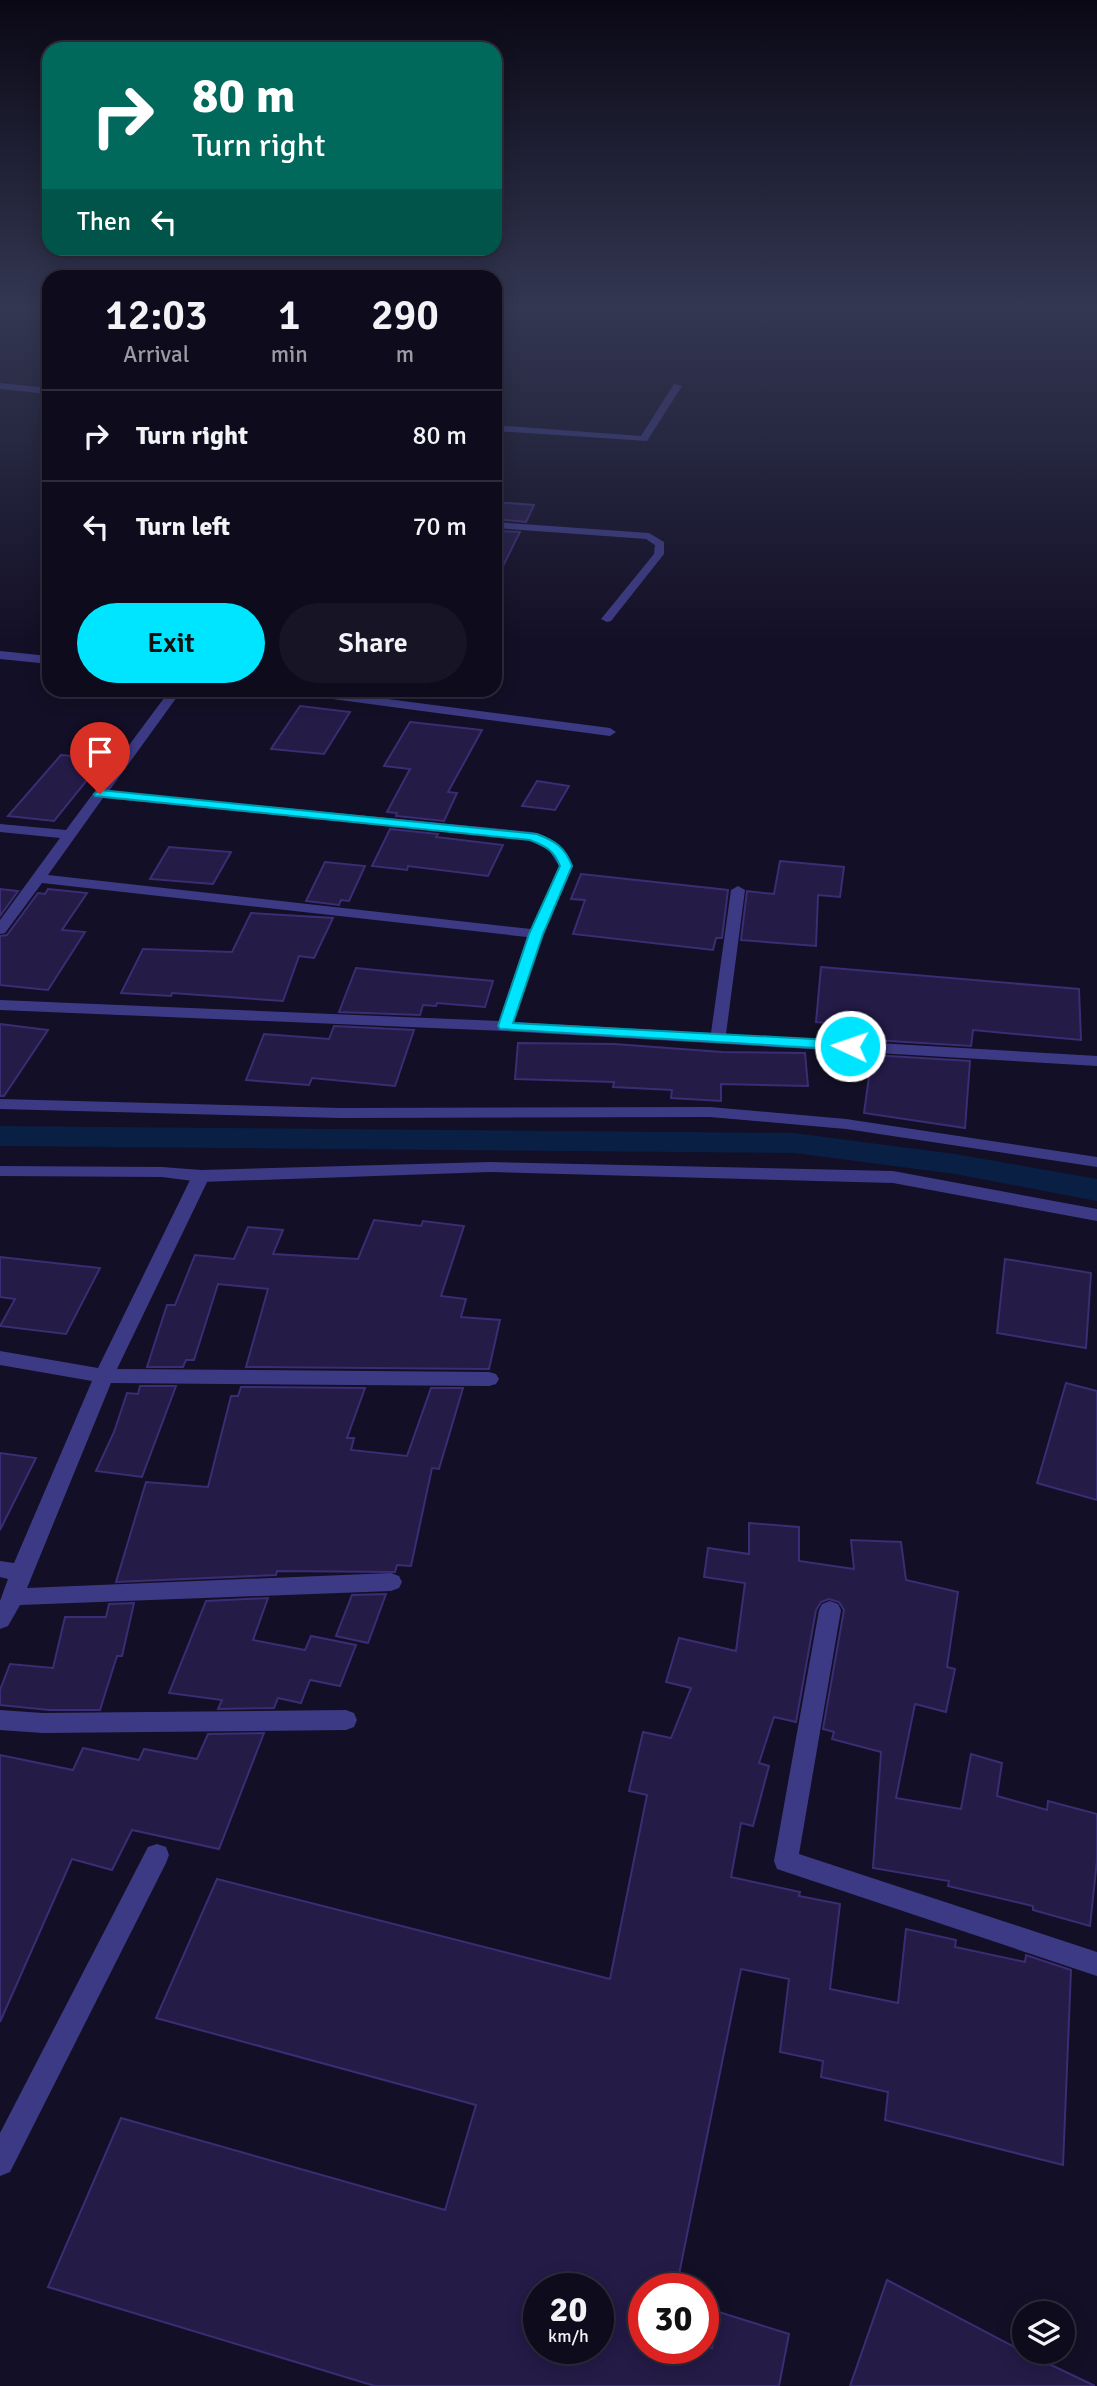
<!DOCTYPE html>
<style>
:root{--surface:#0e0b1c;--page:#171425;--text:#f1f3f6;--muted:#9b9ba3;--line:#2e2b3b;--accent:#00e5ff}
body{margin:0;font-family:Signika,sans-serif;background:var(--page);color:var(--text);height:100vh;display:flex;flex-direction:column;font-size:26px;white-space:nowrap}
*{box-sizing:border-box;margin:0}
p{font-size:23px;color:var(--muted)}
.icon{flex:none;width:38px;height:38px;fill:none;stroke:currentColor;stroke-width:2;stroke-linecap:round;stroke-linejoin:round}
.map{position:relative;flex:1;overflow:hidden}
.sheet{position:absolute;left:42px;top:270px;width:460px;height:427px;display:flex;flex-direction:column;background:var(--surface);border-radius:21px;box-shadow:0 4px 18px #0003,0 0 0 2px var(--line)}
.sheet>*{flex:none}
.hud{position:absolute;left:42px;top:42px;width:460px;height:214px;border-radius:21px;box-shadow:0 4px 18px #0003,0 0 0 2px var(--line);background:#00695c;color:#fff;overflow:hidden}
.buttons{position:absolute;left:1012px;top:2301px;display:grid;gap:14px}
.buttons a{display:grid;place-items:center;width:63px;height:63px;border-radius:50%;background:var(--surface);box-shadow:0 4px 18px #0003,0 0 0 2px var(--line);font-size:35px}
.speed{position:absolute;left:523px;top:2273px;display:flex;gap:14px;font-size:35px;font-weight:700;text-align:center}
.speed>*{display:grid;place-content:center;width:91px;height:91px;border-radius:50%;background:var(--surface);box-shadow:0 4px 18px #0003,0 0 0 2px var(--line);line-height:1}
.speed small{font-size:18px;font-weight:400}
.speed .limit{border:10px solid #d22;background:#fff;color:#111}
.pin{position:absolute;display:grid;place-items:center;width:60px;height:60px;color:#fff;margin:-72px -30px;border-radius:50% 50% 50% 0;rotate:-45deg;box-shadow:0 0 7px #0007}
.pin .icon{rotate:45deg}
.me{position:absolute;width:77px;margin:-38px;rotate:273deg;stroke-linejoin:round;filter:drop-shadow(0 0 5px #0008)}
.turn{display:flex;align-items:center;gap:24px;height:147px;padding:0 35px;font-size:32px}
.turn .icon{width:91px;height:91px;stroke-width:2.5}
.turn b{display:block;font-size:49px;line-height:60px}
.then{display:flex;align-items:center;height:66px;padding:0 35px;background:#0003;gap:14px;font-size:26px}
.eta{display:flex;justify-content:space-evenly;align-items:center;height:119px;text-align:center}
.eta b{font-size:42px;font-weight:600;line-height:49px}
.primary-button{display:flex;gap:14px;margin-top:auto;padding:14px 35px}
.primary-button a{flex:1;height:80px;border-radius:42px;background:var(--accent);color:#111;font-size:28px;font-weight:600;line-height:80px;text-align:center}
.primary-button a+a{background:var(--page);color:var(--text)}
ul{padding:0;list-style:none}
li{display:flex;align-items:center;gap:21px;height:91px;padding:0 35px;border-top:2px solid var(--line)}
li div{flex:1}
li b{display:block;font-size:26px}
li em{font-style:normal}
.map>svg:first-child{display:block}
</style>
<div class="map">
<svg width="1097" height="2386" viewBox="0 0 1097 2386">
<rect width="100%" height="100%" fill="#130f26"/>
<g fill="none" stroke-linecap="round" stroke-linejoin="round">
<path fill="#0a1f44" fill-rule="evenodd" d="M0 1126 794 1133 955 1154 1097 1179V1201L955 1174 794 1153 0 1146Z"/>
</g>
<g fill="#241b47" stroke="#3b2d73" stroke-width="2" fill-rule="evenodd">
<path d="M495 502 534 505 526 522 495 519Z"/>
<path d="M495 531 520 532 495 582Z"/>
<path d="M300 706 350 712 324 754 271 749Z"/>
<path d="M410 722 482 730 448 792 457 793 444 821 396 816 397 813 387 812 410 769 384 766Z"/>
<path d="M61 755 104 759 54 821 8 816Z"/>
<path d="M537 781 569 786 555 810 522 806Z"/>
<path d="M390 829 438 834 436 837 503 845 488 876 408 866 407 870 372 866Z"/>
<path d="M169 847 231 852 213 884 150 879Z"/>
<path d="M780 861 844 867 840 897 818 895 816 946 741 940 747 891 774 894Z"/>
<path d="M325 862 365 866 349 901 341 900 339 905 306 901Z"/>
<path d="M581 874 728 890 722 938H716L713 950 573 934 585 900 571 899Z"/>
<path d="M0 889 18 891 0 916Z"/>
<path d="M48 889 87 893 62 930 85 932 48 990 0 985V936L7 935 38 893 45 894Z"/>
<path d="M251 913 333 918 314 958 299 956 283 1001 172 993 171 996 121 993 143 949 232 952Z"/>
<path d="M821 967 1079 989 1081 1040 973 1030 971 1046 874 1040 876 1027 816 1022Z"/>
<path d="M356 968 405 973 493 981 485 1007 437 1003 436 1006 423 1005 420 1015 339 1012Z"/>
<path d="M0 1024 48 1030 4 1096H0Z"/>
<path d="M334 1026 414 1030 395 1086 312 1078 309 1085 246 1080 264 1034 329 1039Z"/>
<path d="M518 1043 614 1044 722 1052 805 1053 808 1086 721 1084V1101L671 1098 672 1090 613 1087 614 1082 515 1079Z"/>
<path d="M872 1055 970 1061 965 1128 864 1113Z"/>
<path d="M374 1220 421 1226 423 1221 464 1226 441 1296 466 1299 461 1317 500 1320 489 1369 246 1367 268 1289 218 1284 194 1360H186L183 1367H147L167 1305H175L195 1255 234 1259 248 1227 283 1230 273 1254 358 1259Z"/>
<path d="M0 1257 100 1268 66 1334 0 1326 15 1299 0 1297Z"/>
<path d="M1005 1259 1091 1273 1086 1348 997 1333Z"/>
<path d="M1066 1383 1097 1391V1500L1037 1483Z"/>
<path d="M140 1386H176L142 1477 96 1471 114 1432 127 1393 138 1394Z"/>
<path d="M241 1387 365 1388 347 1438H354L351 1450 407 1456 431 1388H463L439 1469 432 1468 411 1566 397 1565 395 1572 277 1571 276 1575 116 1582 146 1482 208 1487 231 1396H238Z"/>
<path d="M0 1453 36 1458 0 1530Z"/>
<path d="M749 1523 799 1527V1561L854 1569 851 1540 901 1542 906 1580 958 1592 947 1667 955 1669 946 1712 915 1704 896 1798 961 1809 971 1754 1002 1763 997 1796 1047 1810 1048 1801 1097 1814V1860L1090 1926 1033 1910V1906L948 1886 949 1881 873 1868 881 1752 832 1739 834 1732 823 1729 844 1610 839 1602 829 1599 821 1602 816 1610 796 1722 774 1717 759 1763 769 1766 753 1826 741 1823 731 1877 800 1892 799 1896 840 1904 830 1989 898 2003 906 1929 956 1940 955 1947 1025 1962 1026 1955 1071 1970 1063 2165 885 2120 888 2092 821 2077 823 2061 780 2052 789 1979 741 1969 676 2289H644V2348H712L719 2312 789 2334 779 2386H375L48 2287 121 2118 445 2210 476 2105 156 2018 217 1879 610 1979 647 1795 629 1791 643 1732 671 1738 691 1688 666 1682 679 1638 736 1651 745 1583 704 1577 708 1548 749 1554ZM539 2289H598V2348H539Z"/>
<path d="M386 1594 368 1643 336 1636 352 1595Z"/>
<path d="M268 1598 253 1640 305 1650 311 1636 356 1645 340 1686 310 1680 301 1703 278 1698 274 1708 218 1709 222 1700 169 1693 206 1601Z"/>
<path d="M134 1603 122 1656H117L100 1710H49L0 1705V1690L10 1664 53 1668 65 1617H106L109 1604Z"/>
<path d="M264 1733 219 1849 132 1830 112 1870 72 1859 0 2022V1755L73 1770 83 1748 139 1760 144 1749 197 1759 208 1734Z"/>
<path d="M887 2280 1024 2352 1095 2386H850Z"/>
</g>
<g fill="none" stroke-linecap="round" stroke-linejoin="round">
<g fill="#3d3a85" fill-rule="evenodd">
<path d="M0 383 49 388V394L0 389Z"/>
<path d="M674 384 682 386 647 441 495 431V425L641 436Z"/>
<path d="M495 522 649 533 664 542V554L611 621 607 622 601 619 654 554 655 545 646 539 495 528Z"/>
<path d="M0 651 49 656V664L0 659Z"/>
<path d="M170 690H182L109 791 532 832C552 837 565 847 573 866L543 934 514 1022 711 1033 731 890 738 886 745 890 726 1034 1097 1056V1066L505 1031 0 1010V1000L499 1021 527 937 42 883 5 933 0 934V920L60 838 0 832V824L66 830ZM103 798 530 840 549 850 559 866 531 929 48 875Z"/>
<path d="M289 690H319L610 728 616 732 610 736 295 694Z"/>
<path d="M0 1099 341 1108 710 1107 846 1119 1097 1157V1167L846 1129 710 1117 341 1118 0 1109Z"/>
<path d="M201 1170 210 1176 117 1369 489 1372 496 1374 499 1379 496 1384 489 1386 111 1383 27 1588 391 1573 399 1576 402 1582 399 1588 391 1591 20 1605 8 1626 0 1629V1601L8 1579 0 1577V1561L14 1563 92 1381 0 1365V1351L98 1368 192 1176Z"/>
<path d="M830 1601 838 1604 841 1610 799 1854 1097 1952V1976L777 1869 774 1861 819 1610 822 1604Z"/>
<path d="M0 1710 43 1713 346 1710 354 1713 357 1720 354 1727 346 1730 43 1733 0 1730Z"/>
<path d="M157 1844 166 1847 169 1855 166 1863 10 2172 0 2176V2133L148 1847Z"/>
</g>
<path fill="#3d3a85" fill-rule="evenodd" d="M490 1162 893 1171 1097 1209V1221L893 1183 490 1172 201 1182 162 1177 0 1176V1166L162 1167 201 1170Z"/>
</g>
<linearGradient id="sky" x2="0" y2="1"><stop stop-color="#0a0815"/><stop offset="0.48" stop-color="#333752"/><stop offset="1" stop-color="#333752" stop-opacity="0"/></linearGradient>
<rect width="1097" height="642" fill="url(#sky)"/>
<path fill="#00e5ff" stroke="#0095a6" stroke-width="2" d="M100 790 537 834C555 841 565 847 572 866L543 934 513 1023 850 1041 857 1046 850 1050 500 1029 498 1026 529 934 560 866C554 850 545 846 530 840L95 796 94 794Z"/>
</svg>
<div class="buttons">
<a><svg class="icon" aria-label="layers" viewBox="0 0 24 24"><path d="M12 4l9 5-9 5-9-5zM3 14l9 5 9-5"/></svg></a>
</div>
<div class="speed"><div>20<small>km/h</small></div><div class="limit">30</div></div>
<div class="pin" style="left:100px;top:794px;background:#d93025"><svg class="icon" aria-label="arrive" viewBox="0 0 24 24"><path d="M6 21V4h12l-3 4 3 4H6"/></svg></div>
<svg class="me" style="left:850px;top:1046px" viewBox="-20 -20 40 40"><circle r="17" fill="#00e5ff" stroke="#fff" stroke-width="3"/><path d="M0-11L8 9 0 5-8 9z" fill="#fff"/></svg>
<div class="hud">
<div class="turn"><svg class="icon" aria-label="right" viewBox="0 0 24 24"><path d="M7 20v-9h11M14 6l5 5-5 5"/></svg><div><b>80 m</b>Turn right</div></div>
<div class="then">Then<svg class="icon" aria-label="left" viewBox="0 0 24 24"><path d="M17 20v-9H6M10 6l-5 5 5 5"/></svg></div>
</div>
<section class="sheet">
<div class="eta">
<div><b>12:03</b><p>Arrival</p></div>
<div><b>1</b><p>min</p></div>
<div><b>290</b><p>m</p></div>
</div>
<ul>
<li><svg class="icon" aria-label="right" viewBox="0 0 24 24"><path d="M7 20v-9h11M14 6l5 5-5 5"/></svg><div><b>Turn right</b></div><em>80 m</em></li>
<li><svg class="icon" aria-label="left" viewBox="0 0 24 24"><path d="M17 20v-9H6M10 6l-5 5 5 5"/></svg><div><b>Turn left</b></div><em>70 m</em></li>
</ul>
<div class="primary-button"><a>Exit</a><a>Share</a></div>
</section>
</div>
